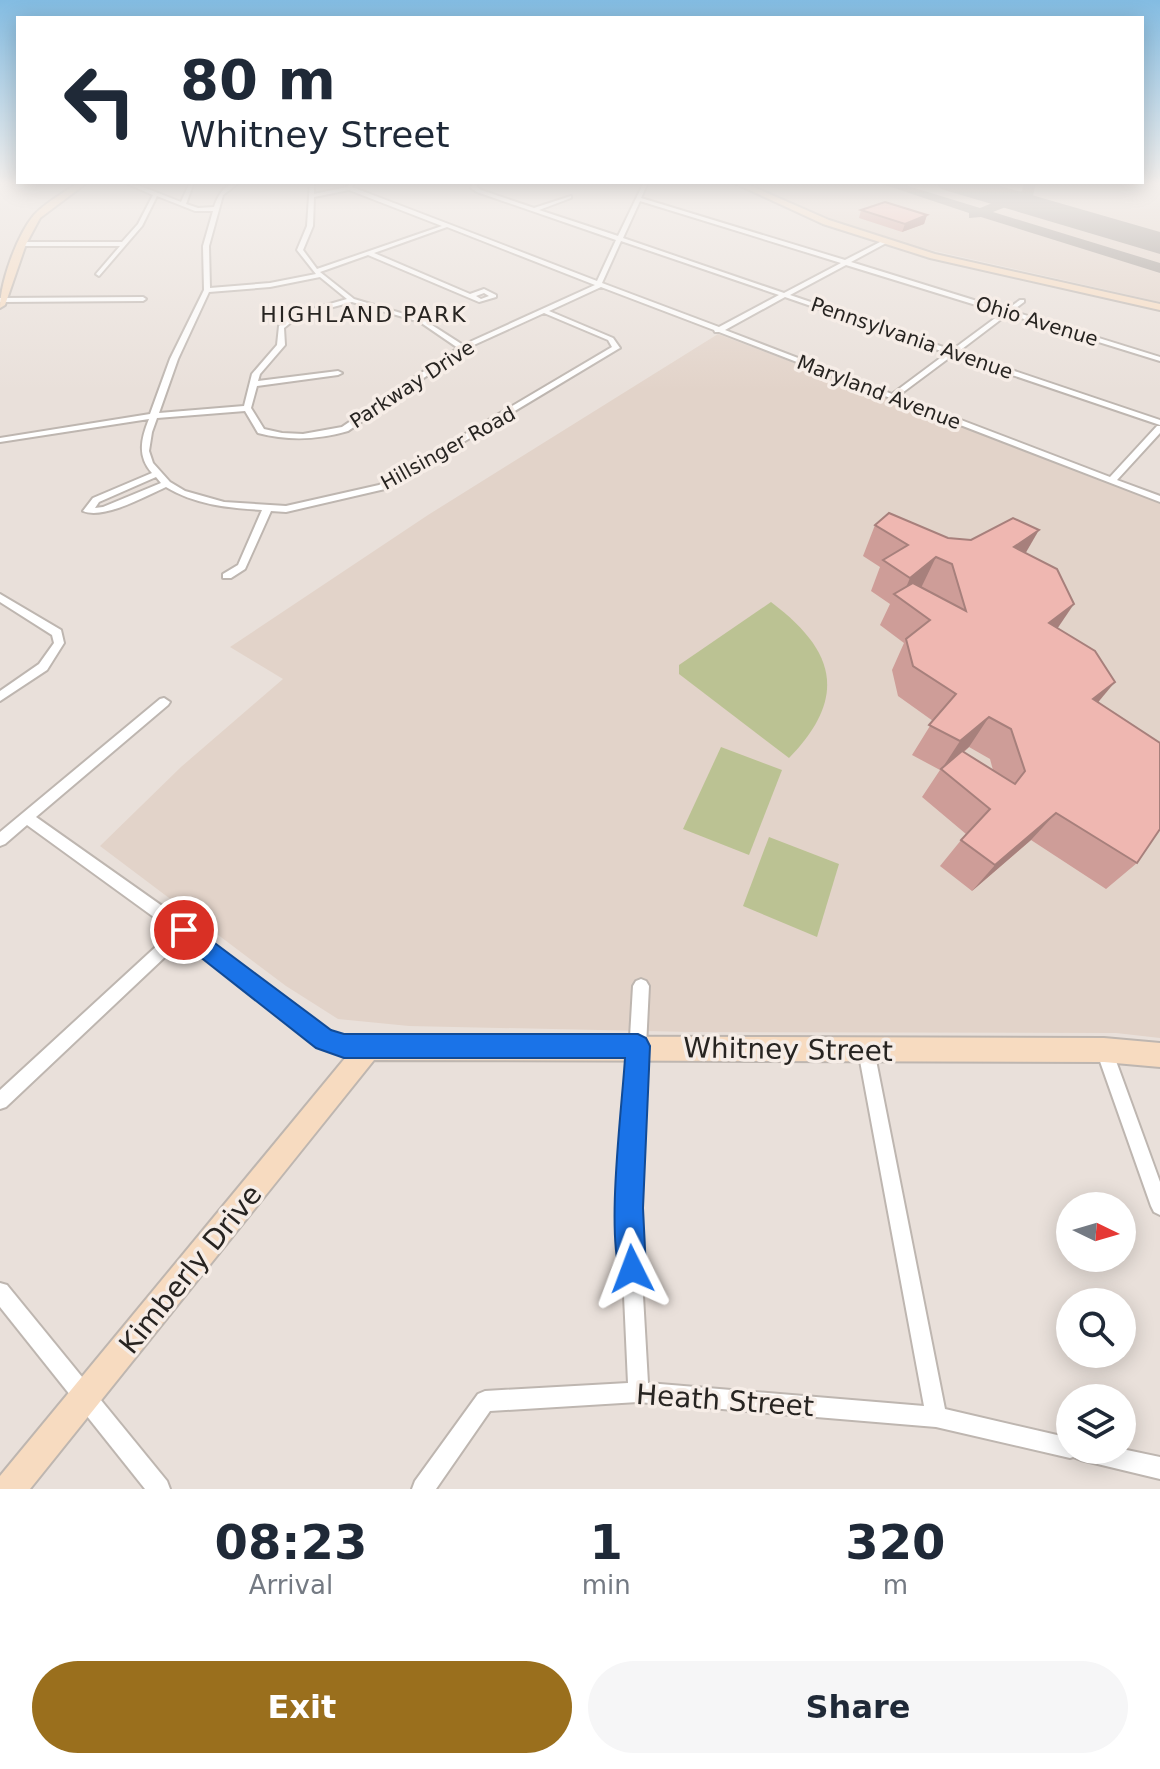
<!DOCTYPE html>
<style>
:root{--surface:#fff;--page:#f6f6f7;--text:#1f2937;--muted:#747a83;--accent:#9a6f1d}
body{margin:0;font-family:"DejaVu Sans",sans-serif;background:var(--page);color:var(--text);height:100vh;display:flex;flex-direction:column;font-size:30px;white-space:nowrap}
*{box-sizing:border-box;margin:0}
p{font-size:26px;color:var(--muted)}
.icon{flex:none;width:44px;height:44px;fill:none;stroke:currentColor;stroke-width:2;stroke-linecap:round;stroke-linejoin:round}
.map{position:relative;height:1489px;overflow:hidden}
.side{display:flex;flex-direction:column;background:var(--surface);flex:1}
.side>*{flex:none}
.top-card{position:absolute;left:16px;top:16px;width:1128px;height:168px;border-radius:0px;box-shadow:0 4px 20px #0003;background:#fff;color:var(--text);overflow:hidden}
.needle{width:52px;rotate:95deg}
.tools{position:absolute;left:1056px;top:1192px;display:grid;gap:16px}
.tools a{display:grid;place-items:center;width:80px;height:80px;border-radius:50%;background:var(--surface);box-shadow:0 4px 20px #0003;font-size:40px}
.pin{position:absolute;display:grid;place-items:center;width:68px;height:68px;color:#fff;margin:-34px;border:4px solid #fff;border-radius:50%;box-shadow:0 2px 8px #0007}
.me{position:absolute;width:88px;margin:-44px;rotate:357deg;stroke-linejoin:round;filter:drop-shadow(0 0 6px #0008)}
.turn{display:flex;align-items:center;gap:28px;height:168px;padding:0 32px;font-size:36px}
.turn .icon{width:104px;height:104px;stroke-width:2.5}
.turn b{display:block;font-size:56px;line-height:68px}
.eta{display:flex;justify-content:space-evenly;align-items:center;height:136px;text-align:center}
.eta b{font-size:48px;font-weight:600;line-height:56px}
.button{display:flex;gap:16px;margin-top:auto;padding:16px 32px}
.button a{flex:1;height:92px;border-radius:48px;background:var(--accent);color:#fff;font-size:32px;font-weight:600;line-height:92px;text-align:center}
.button a+a{background:var(--page);color:var(--text)}
.map>svg:first-child{display:block}
</style>
<div class="map">
<svg width="1160" height="1489" viewBox="0 0 1160 1489">
<rect width="100%" height="100%" fill="#e9e0da"/>
<g fill="#e2d3c9">
<path d="M746 182H1160V302L913 246 828 219Z"/>
<path d="M718 334 1160 502V1038L1116 1033 690 1032 409 1026 338 1019 286 986 100 846 181 767 283 679 230 647 428 515Z"/>
</g>
<g fill="#bbc293">
<path d="M771 602C836 651 848 697 789 758L679 674V665Z"/>
<path d="M721 747 782 770 749 855 683 829Z"/>
<path d="M769 837 839 864 817 937 743 906Z"/>
</g>
<g fill="none" stroke-linecap="round" stroke-linejoin="round">
<path fill="#9e9792" fill-rule="evenodd" d="M876 182H895L980 208 1022 191 1024 182H1036L1033 196 993 212 1160 263V273L981 217 969 218V213Z"/>
<path fill="#9e9792" fill-rule="evenodd" d="M936 182H987L1160 232V254L941 189Z"/>
<defs>
<g id="street">
<path d="M123 182H130L181 202 190 182H194L186 204 198 208 214 207C218 195 226 182 240 182L223 195 209 246 210 288 270 283 316 274 297 250 307 226 310 182H314V194L347 187 351 182H355L352 187 597 281 616 240 477 192 471 188 473 182H477V187L481 190 534 208 571 196V198L539 210 618 236 644 182H648L641 198 845 260 884 240H888V242L851 262 1006 310 1020 300H1024V302L1012 311 1160 357V361L1008 314 958 352 1160 420V425L953 355 898 396 1110 477 1157 426H1160V433L1117 480 1160 496V502L719 332H715L714 330 601 287 549 311 613 338 620 348 618 349 385 489 286 512 271 511 245 569 231 578H223V574L238 565 262 510C229 508 196 505 166 487 146 496 103 520 83 511L93 498 152 473C137 456 141 439 149 419L0 442V438L150 414 170 359 204 290 203 246 213 211H195L157 196 142 226 99 276 96 274 120 246H22L19 244 22 242H122L138 224 153 195ZM349 190 442 226 317 269 303 250 313 226 314 197ZM640 201 841 263 784 293 623 238ZM447 227 595 285 463 345 424 320 354 299 320 272 368 255 479 302 496 297V295L484 289 470 294 374 253ZM621 241 779 295 719 327 602 283ZM846 265 1002 313 952 350 790 295ZM320 277 347 299 295 314 279 326 277 345 252 374 244 406 159 413 178 359 209 292 270 287ZM484 293 489 296 481 299 476 296ZM785 297 947 353 892 394 725 330ZM352 302 420 322 458 348 342 427 303 434 282 433 264 429 251 408 257 386 338 375 342 373 338 371 258 381 260 374 285 345 284 328 299 316ZM544 313 608 340 612 347 379 485 286 506 224 502 185 491 170 482 153 463 149 451 152 432 157 418 245 411 258 433C289 441 317 440 348 431L465 349ZM156 477 161 483 103 507 95 508 99 502Z"/>
<path d="M0 298 143 297 146 299 143 301 0 302Z"/>
<path d="M0 594 61 630 64 643 47 670 0 701V691L39 664 54 643 52 635 0 602Z"/>
<path d="M164 698 170 702 168 705 36 817 189 925 327 1033 367 1040 373 1042 375 1048 373 1054 367 1056 318 1046 184 939 6 1107 0 1109V1090L173 931 27 825 5 844 0 846V832L160 699Z"/>
<path d="M641 979 646 981 649 986 638 1208 648 1383 924 1406 858 1050 860 1044 866 1042 872 1044 874 1050 945 1409 1070 1438V1450L1122 1449 1160 1457V1479L1081 1460 1073 1457 1070 1458 936 1427 638 1402 490 1411 436 1489H412L415 1481 478 1394 485 1391 628 1383 620 1208 633 986 636 981Z"/>
<path d="M1104 1042 1110 1044 1112 1050 1160 1182V1215L1154 1212 1151 1206 1096 1050 1098 1044Z"/>
<path d="M0 1283 7 1285 167 1481 170 1489H145L0 1307Z"/>
</g>
<g id="secondary">
<path d="M79 182H88L40 218 26 244 5 305 0 308C0 283 17 235 34 215 46 202 65 192 79 182Z"/>
<path d="M732 182H742L829 220 935 254 1160 304V310L930 258 823 224Z"/>
<path d="M368 1036 1104 1038 1160 1043V1067L1104 1062 374 1060 30 1489H0V1476L360 1040Z"/>
</g>
</defs>
<use href="#street" stroke="#beb6b0" stroke-width="4"/>
<use href="#secondary" stroke="#beb6b0" stroke-width="4"/>
<use href="#street" fill="#fff" fill-rule="evenodd"/>
<use href="#secondary" fill="#f7dbc0" fill-rule="evenodd"/>
</g>
<g fill="#ce9d98" fill-rule="evenodd">
<path d="M861 210 927 215 924 224 902 232 859 218Z"/>
<path d="M875 525 1026 553 1058 628 1099 702 1137 863 1106 889 1031 840 972 891 940 866 966 834 922 797 940 770 912 755 933 721 898 696 892 670 904 643 880 625 890 604 871 591 880 567 863 556ZM969 747 990 759 993 770 964 752Z"/>
</g>
<g fill="#a7807c">
<path d="M927 215 924 224 902 232 905 224Z"/>
<path d="M1039 530 1021 561 1014 547Z"/>
<path d="M936 557 921 588 901 599 910 578Z"/>
<path d="M1074 604 1053 635 1049 623Z"/>
<path d="M1115 682 1090 712 1093 699Z"/>
<path d="M989 717 969 747 941 770 960 741Z"/>
<path d="M1056 813 1031 840 972 891 995 865Z"/>
</g>
<g fill="#efb7b1" stroke="#a7807c" stroke-width="2">
<path d="M885 202 927 215 905 224 861 210Z"/>
<path d="M889 513 948 538 971 540 1013 518 1039 530 1014 547 1057 569 1074 604 1049 623 1095 651 1115 682 1093 699 1160 743V829L1137 863 1056 813 995 865 961 840 990 809 941 769 962 751 1015 784 1025 771 1011 729 989 717 960 741 929 725 956 694 913 666 906 639 930 620 894 594 913 583 966 611 952 564 936 557 910 578 883 560 908 545 875 525Z"/>
</g>
<linearGradient id="sky" x2="0" y2="1"><stop stop-color="#83bce2"/><stop offset="0.47" stop-color="#f5f1ee"/><stop offset="1" stop-color="#f5f1ee" stop-opacity="0"/></linearGradient>
<rect width="1160" height="390" fill="url(#sky)"/>
<path fill="#1a73e8" stroke="#114b97" stroke-width="2" d="M184 920 331 1030 344 1034H638L646 1038 650 1046 643 1208 646 1269 642 1279 632 1283 622 1279C605 1238 622 1108 625 1058H344L316 1048 176 938 173 930 176 923Z"/>
<g text-anchor="middle" stroke-width="7" stroke-linejoin="round" paint-order="stroke">
<g font-size="20" fill="#272421" stroke="#f6ede7">
<text transform="translate(1037 321) rotate(17)" y="7">Ohio Avenue</text>
<text transform="translate(912 338) rotate(19)" y="7">Pennsylvania Avenue</text>
<text transform="translate(412 384) rotate(-33)" y="7">Parkway Drive</text>
<text transform="translate(879 392) rotate(21)" y="7">Maryland Avenue</text>
<text transform="translate(448 448) rotate(-29)" y="7">Hillsinger Road</text>
</g>
<g font-size="22" letter-spacing="2" fill="#272421" stroke="#f6ede7">
<text x="364" y="322">HIGHLAND PARK</text>
</g>
<g font-size="28" fill="#272421" stroke="#f6ede7">
<text transform="translate(788 1049) rotate(1)" y="10">Whitney Street</text>
<text transform="translate(190 1269) rotate(-51)" y="10">Kimberly Drive</text>
<text transform="translate(725 1400) rotate(4)" y="10">Heath Street</text>
</g>
</g>
</svg>
<div class="tools">
<a><svg class="needle" viewBox="-14 -14 28 28"><path d="M0-13l5 13h-10z" fill="#e53935"/><path d="M0 13l5-13h-10z" fill="#747a83"/></svg></a>
<a><svg class="icon" aria-label="search" viewBox="0 0 24 24"><circle cx="10" cy="10" r="6"/><path d="M15 15l6 6"/></svg></a>
<a><svg class="icon" aria-label="layers" viewBox="0 0 24 24"><path d="M12 4l9 5-9 5-9-5zM3 14l9 5 9-5"/></svg></a>
</div>
<div class="pin" style="left:184px;top:930px;background:#d93025"><svg class="icon" aria-label="arrive" viewBox="0 0 24 24"><path d="M6 21V4h12l-3 4 3 4H6"/></svg></div>
<svg class="me" style="left:632px;top:1269px" viewBox="-20 -20 40 40"><path d="M0-17L14 15 0 8-14 15z" fill="#1a73e8" stroke="#fff" stroke-width="4"/></svg>
<div class="top-card">
<div class="turn"><svg class="icon" aria-label="left" viewBox="0 0 24 24"><path d="M17 20v-9H6M10 6l-5 5 5 5"/></svg><div><b>80 m</b>Whitney Street</div></div>
</div>
</div>
<section class="side">
<div class="eta">
<div><b>08:23</b><p>Arrival</p></div>
<div><b>1</b><p>min</p></div>
<div><b>320</b><p>m</p></div>
</div>
<div class="button"><a>Exit</a><a>Share</a></div>
</section>
